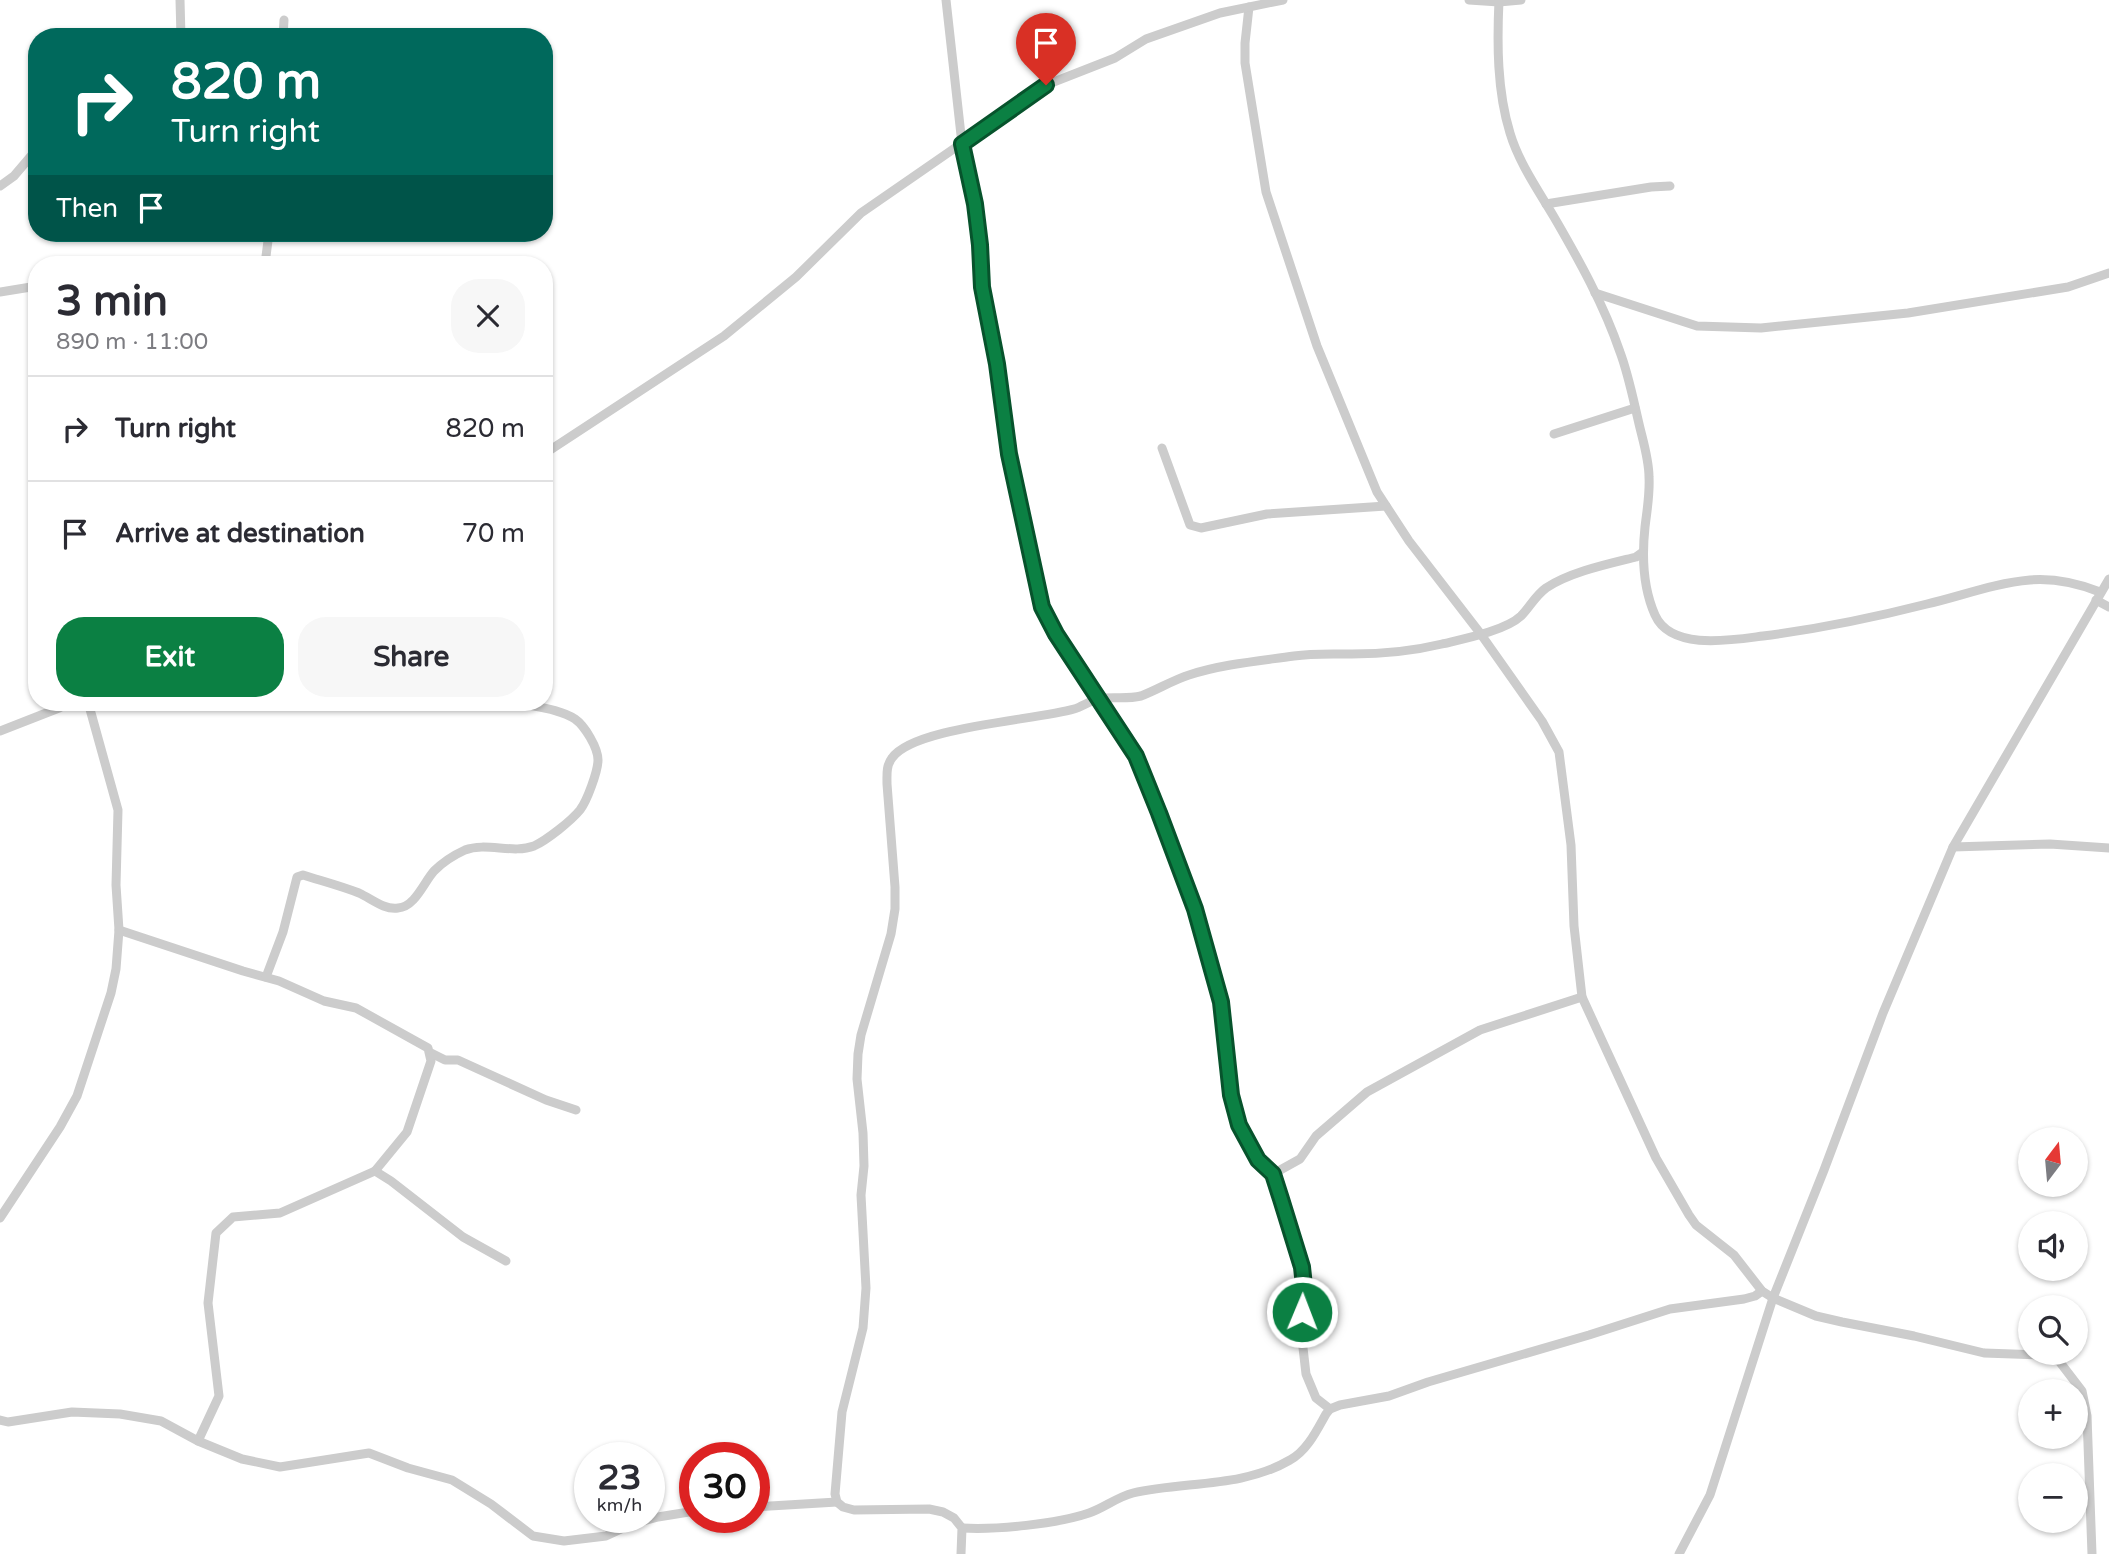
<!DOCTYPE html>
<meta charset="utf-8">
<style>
:root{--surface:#fff;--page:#f7f7f7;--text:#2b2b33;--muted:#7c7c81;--line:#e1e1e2;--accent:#0b8043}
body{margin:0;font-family:"Varela Round",sans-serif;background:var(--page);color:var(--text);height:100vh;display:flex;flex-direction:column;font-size:26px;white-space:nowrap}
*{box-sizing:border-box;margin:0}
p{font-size:23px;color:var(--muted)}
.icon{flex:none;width:38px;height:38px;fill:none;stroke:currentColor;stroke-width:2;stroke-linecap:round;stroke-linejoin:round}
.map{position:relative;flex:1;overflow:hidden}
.drawer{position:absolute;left:28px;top:256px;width:525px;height:455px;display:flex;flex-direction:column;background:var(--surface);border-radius:28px;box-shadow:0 2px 5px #0004}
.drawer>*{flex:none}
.banner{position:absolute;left:28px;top:28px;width:525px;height:214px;border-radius:28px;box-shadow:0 2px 5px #0004;background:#00695c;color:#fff;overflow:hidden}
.needle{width:46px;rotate:16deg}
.tools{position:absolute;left:2018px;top:1127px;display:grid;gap:14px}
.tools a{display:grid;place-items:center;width:70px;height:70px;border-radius:50%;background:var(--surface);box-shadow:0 2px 5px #0004;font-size:35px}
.speed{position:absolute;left:574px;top:1442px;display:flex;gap:14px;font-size:35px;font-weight:700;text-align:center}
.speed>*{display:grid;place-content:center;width:91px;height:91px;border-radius:50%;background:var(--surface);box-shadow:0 2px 5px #0004;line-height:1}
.speed small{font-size:18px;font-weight:400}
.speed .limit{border:10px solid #d22;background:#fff;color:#111}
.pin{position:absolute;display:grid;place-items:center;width:60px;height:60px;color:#fff;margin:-72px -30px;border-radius:50% 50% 50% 0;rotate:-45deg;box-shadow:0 0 7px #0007}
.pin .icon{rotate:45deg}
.me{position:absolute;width:77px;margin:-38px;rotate:1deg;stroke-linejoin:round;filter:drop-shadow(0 0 5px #0008)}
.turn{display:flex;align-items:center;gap:24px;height:147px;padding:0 28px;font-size:32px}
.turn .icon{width:91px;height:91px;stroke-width:2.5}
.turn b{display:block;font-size:49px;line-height:60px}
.then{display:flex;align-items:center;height:66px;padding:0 28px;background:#0003;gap:14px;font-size:26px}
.round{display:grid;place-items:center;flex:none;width:74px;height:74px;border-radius:28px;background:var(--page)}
.head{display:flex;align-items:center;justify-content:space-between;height:119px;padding:0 28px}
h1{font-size:42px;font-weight:700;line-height:52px}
.button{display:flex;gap:14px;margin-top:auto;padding:14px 28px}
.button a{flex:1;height:80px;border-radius:28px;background:var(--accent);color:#fff;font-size:28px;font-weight:700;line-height:80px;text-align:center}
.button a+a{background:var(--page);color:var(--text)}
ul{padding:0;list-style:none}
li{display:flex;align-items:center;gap:21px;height:105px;padding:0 28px;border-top:2px solid var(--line)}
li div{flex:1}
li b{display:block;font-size:26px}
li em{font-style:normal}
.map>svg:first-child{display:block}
</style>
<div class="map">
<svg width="2109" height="1554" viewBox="0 0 2109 1554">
<rect width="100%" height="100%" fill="#fff"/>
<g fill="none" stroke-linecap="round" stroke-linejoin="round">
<g stroke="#ccc" stroke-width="9">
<path d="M180 0 181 37"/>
<path d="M946 0 961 135 975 204 980 245 982 287 997 364 1009 455 1042 607 1056 634 1136 756 1195 909 1221 1002 1231 1095 1239 1125 1259 1160 1273 1174 1289 1224 1302 1267 1304 1286 1302 1339 1306 1374 1316 1398 1330 1409"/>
<path d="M1469 0 1499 2 1521 0"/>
<path d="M1499 0C1497 43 1497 91 1510 133 1519 163 1538 190 1554 217 1579 260 1604 305 1620 352 1629 376 1634 403 1640 428 1644 444 1649 461 1649 477 1650 494 1647 510 1645 527 1642 555 1643 588 1655 615 1671 651 1732 640 1763 636 1818 629 1872 618 1927 604 1961 596 1995 583 2030 580 2055 578 2077 583 2100 592"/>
<path d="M1249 7 1245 43V63L1266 192 1317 346 1377 492 1409 541 1480 633 1542 721 1559 752 1571 845 1574 926 1582 997 1656 1158 1689 1215 1696 1225 1734 1255 1762 1291 1773 1298 1816 1316 1842 1322 1914 1336 1984 1353 2039 1355 2059 1361 2082 1391 2087 1416 2092 1554"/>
<path d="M283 37 284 20"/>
<path d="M0 186 14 176 37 149"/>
<path d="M1546 204 1651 187 1670 186"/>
<path d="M265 264 269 233"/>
<path d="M0 292 37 286"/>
<path d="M1595 293 1697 326 1761 328 1908 313 2068 287 2109 273"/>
<path d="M1554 434 1635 408"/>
<path d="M1162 448 1190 525 1201 528 1267 514 1386 506"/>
<path d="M544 454 724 336 796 277 861 213 1046 85 1115 58 1146 39 1220 13 1283 0"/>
<path d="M2096 600 2109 607"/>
<path d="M0 731 59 708 70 702"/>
<path d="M1953 847 2050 844 2109 848"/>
<path d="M119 930 243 971 279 981 324 1001 356 1008 428 1048 431 1061 407 1132 375 1171 280 1213 233 1217 216 1233 208 1303 219 1396 198 1441"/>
<path d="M266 977 283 932 297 877 303 875C322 881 341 886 359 893 372 899 384 910 398 908 415 907 424 882 434 871 442 863 454 855 465 850 486 842 513 854 534 846 547 840 571 821 580 810 587 801 598 771 598 760 598 748 585 726 575 719 558 708 533 707 514 702"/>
<path d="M431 1053 445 1060H458L546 1100 576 1110"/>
<path d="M375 1171 391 1181 463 1237 506 1261"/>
<path d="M1273 1174 1300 1159 1316 1136 1367 1092 1480 1030 1582 997"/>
<path d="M0 1218 60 1127 77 1096 111 993 116 969 119 930 116 885 118 810 88 702"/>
<path d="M0 1420 8 1422 72 1412 120 1414 161 1421 198 1441 242 1459 280 1467 369 1453 408 1468 452 1480 491 1504 533 1536 564 1541 606 1536 632 1524 658 1517 695 1511"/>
<path d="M754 1507 837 1502"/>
<path d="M962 1528C997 1530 1056 1524 1089 1513 1104 1508 1117 1497 1133 1493 1185 1481 1242 1488 1290 1460 1307 1451 1317 1430 1326 1414L1330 1409 1340 1405 1389 1396 1428 1382 1589 1335 1670 1309 1744 1299 1755 1296 1762 1291"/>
<path d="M961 1554 962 1528 954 1518 943 1512 929 1509 854 1510 843 1507 837 1502 835 1494 842 1412 863 1328 866 1288 861 1195 864 1166 863 1133 857 1079 858 1054 861 1035 891 934 895 909V887L887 784C887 774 886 766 892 758 913 727 1036 720 1074 709 1084 706 1093 698 1104 698 1116 697 1128 699 1141 696 1157 690 1173 680 1189 675 1223 664 1259 661 1294 656 1313 653 1333 654 1352 654 1382 654 1413 651 1442 644 1463 639 1505 631 1521 616 1530 607 1535 596 1546 588 1570 572 1608 564 1636 557L1643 552"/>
<path d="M1679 1554 1710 1495 1773 1298 1824 1170 1883 1013 1953 847 2109 579"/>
</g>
</g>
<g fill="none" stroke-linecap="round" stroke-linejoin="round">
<defs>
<path id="route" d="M1046 85 962 144 975 204 980 245 982 287 997 364 1009 454 1042 607 1056 634 1136 756 1159 813 1195 909 1221 1002 1231 1095 1239 1125 1258 1160 1273 1174 1281 1199 1302 1267 1304 1286 1302 1312"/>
</defs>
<use href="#route" stroke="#07532c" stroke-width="18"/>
<use href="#route" stroke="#0b8043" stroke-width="12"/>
</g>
</svg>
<div class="tools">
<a><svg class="needle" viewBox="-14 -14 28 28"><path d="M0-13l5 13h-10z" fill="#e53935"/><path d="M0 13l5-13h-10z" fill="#7c7c81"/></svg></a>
<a><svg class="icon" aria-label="sound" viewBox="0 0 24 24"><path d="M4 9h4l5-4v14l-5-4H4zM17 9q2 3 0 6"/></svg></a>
<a><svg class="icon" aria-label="search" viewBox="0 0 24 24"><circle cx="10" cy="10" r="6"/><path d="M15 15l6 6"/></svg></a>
<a>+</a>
<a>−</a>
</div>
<div class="speed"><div>23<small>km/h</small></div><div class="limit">30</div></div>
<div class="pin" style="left:1046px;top:85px;background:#d93025"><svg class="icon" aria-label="arrive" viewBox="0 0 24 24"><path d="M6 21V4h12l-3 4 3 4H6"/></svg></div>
<svg class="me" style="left:1302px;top:1312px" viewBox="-20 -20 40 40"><circle r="17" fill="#0b8043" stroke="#fff" stroke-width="3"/><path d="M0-11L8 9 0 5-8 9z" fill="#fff"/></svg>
<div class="banner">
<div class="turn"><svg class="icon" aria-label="right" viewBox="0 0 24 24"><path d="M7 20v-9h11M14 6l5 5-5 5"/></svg><div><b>820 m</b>Turn right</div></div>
<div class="then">Then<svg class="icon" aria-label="arrive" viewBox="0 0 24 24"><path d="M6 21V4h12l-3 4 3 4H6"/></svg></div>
</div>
<section class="drawer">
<div class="head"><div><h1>3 min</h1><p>890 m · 11:00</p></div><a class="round"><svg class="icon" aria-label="close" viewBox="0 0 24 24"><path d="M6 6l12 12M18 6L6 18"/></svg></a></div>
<ul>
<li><svg class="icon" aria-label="right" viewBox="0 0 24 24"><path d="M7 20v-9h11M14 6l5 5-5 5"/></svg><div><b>Turn right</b></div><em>820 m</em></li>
<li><svg class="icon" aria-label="arrive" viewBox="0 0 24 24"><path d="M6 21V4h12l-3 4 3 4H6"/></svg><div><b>Arrive at destination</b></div><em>70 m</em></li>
</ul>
<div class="button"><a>Exit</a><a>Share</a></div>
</section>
</div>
